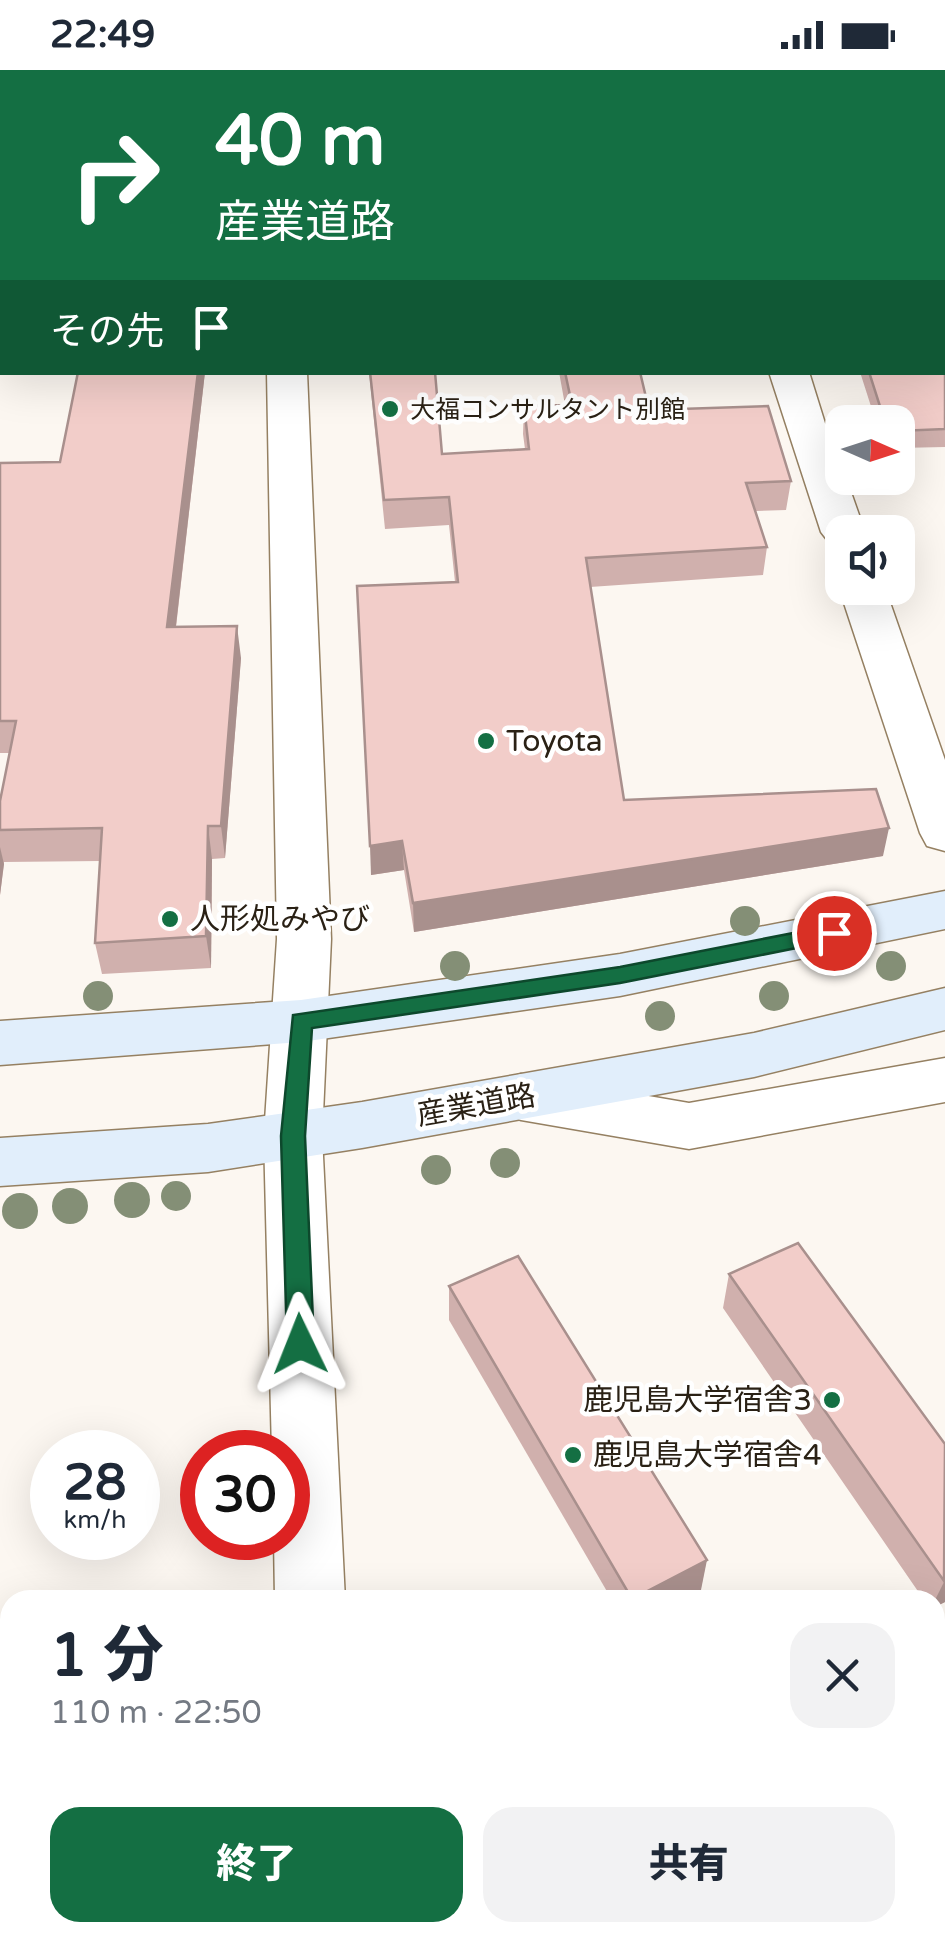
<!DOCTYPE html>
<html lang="ja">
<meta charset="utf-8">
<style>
:root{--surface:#fff;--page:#f2f2f3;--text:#1f2937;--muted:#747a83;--accent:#146f43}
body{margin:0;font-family:"Varela Round","Noto Sans JP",sans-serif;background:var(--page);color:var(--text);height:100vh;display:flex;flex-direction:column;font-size:38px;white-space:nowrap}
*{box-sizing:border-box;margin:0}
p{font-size:32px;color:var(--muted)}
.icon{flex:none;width:55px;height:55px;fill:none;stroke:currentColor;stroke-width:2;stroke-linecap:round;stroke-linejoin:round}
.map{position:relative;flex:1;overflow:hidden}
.drawer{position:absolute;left:0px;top:1520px;width:945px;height:352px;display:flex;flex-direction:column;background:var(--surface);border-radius:30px 30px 0 0;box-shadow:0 10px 40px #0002}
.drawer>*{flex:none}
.banner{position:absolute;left:0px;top:0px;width:945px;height:305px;box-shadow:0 10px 40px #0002;background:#146f43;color:#fff;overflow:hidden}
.needle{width:65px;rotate:93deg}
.controls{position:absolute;left:825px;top:335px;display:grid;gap:20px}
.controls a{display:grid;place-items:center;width:90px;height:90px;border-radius:20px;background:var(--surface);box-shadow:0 10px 40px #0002;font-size:50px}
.speed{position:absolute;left:30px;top:1360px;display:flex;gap:20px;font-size:50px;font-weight:700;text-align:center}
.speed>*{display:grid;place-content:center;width:130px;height:130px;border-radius:50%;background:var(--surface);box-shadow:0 10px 40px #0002;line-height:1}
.speed small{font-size:25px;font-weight:400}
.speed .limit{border:15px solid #d22;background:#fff;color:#111}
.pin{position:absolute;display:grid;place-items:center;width:85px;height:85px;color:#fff;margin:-42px;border:5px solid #fff;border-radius:50%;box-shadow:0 2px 10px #0007}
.me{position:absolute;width:110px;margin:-55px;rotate:358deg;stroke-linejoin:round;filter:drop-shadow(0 0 8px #0008)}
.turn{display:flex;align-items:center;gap:35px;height:210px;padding:0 50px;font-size:45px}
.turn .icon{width:130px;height:130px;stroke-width:2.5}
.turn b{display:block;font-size:70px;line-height:85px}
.then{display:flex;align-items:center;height:95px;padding:0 50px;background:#0003;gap:20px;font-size:38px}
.round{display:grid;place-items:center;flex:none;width:105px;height:105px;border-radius:30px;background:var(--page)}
.overview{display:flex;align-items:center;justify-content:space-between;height:170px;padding:0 50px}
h1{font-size:60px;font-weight:800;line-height:75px}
.button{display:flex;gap:20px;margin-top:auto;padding:20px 50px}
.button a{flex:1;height:115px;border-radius:30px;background:var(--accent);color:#fff;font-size:40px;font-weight:800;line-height:115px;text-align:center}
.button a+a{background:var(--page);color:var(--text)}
.status{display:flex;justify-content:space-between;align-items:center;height:70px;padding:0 50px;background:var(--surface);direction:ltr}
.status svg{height:28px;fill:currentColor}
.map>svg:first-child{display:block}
</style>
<div class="status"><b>22:49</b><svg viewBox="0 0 49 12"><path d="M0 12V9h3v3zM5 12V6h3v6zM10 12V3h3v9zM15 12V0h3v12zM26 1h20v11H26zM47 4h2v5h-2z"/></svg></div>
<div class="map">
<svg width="945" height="1871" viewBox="0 0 945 1871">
<rect width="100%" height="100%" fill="#fcf7f1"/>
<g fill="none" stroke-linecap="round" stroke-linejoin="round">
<defs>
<g id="minor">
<path d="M942 30 945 31V51L942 50Z"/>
<path d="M769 302H809L842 408H846L865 462H842V475L828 471 821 462Z"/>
<path d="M842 513V518H885L945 690V781L927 776 920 763 839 518Z"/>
<path d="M945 988V1032L689 1079 521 1050 501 1043 492 1027 501 1011 521 1004 689 1033Z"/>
<path d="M293 1042 314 1049 322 1066 345 1530H275L274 1468H288V1382H272L264 1066 272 1049Z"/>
<path d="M945 1627V1699L935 1700V1628Z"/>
<rect x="0" y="1675" width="10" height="74"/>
<path d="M945 1756V1839L935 1843V1760Z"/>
<path d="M844 1862H924L921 1871H840Z"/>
</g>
<g id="tertiary">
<path d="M942 46 945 47V67H942Z"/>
<path d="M0 238 2 239V263L0 262Z"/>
<rect x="942" y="253" width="3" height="24"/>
<path d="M267 302H307L331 869 322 1066 314 1083 293 1090 272 1083 264 1066 277 869Z"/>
</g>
<g id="secondary">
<path d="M945 821V859L620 926 301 972 0 995V951L301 930 620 884Z"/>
<path d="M945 918V960L754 1007 362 1078 208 1102 0 1116V1068L208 1054 362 1032 754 963Z"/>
</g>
<g id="trunk">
<path d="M945 90V112H942V91Z"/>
<path d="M942 144 945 145V167L942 166Z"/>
</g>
</defs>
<use href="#minor" stroke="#958062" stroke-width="3"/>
<use href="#tertiary" stroke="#958062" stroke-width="3"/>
<use href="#secondary" stroke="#958062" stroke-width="3"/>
<use href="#trunk" stroke="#738ca5" stroke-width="3"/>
<use href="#minor" fill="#fff" fill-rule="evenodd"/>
<use href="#tertiary" fill="#fff" fill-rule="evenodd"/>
<use href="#secondary" fill="#e1eefb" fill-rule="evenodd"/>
<use href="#trunk" fill="#aed2f4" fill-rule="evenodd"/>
</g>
<g fill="#848f76">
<circle cx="745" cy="851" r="15"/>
<circle cx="455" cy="896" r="15"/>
<circle cx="891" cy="896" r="15"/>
<circle cx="98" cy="926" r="15"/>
<circle cx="774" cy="926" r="15"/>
<circle cx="660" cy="946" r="15"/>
<circle cx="505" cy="1093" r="15"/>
<circle cx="436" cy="1100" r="15"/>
<circle cx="176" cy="1126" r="15"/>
<circle cx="132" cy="1130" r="18"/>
<circle cx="70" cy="1136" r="18"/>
<circle cx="20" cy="1141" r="18"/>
</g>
<g fill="#d0b0ad">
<path d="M0 0H248L247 2H2V78H0Z"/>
<path d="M530 0H945V26L942 25V2H531Z"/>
<rect x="0" y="133" width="2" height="77"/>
<path d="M945 272V377L898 378V352H876L860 302H942Z"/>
<path d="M78 302H205L176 557 241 588 225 788 212 789 211 898 102 904 95 873 100 791 4 792 0 825V731L9 683H0V393L60 392Z"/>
<path d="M369 302 442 384 525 379 523 364 524 336 565 335 559 302H640L649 340 791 411 786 440 756 441 767 477 763 505 590 517 624 730 883 786 414 862 404 800 371 805 455 512 449 455 385 459Z"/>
<path d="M729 1204 945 1374V1532L935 1537V1530H924L723 1238Z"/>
<path d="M449 1216 701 1520 681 1530H612L449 1250Z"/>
<path d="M635 1862H778L767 1871H635Z"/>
</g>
<g fill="#a9908d">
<path d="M198 302H205L172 590 167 557Z"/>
<path d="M237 556 241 588 225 788 221 756Z"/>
<path d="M208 756 212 789 211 898 206 866Z"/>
<path d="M889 758 883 786 414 862 413 833Z"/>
<path d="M402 771 404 800 371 805 370 776Z"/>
<path d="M0 777 4 794 0 825Z"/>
<path d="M707 1490 701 1520 681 1530H632Z"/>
<path d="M945 1510V1532L935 1537V1530Z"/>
<path d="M49 1862H57L56 1871H48Z"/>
<path d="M771 1862H778L767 1871Z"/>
</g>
<g fill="#f2cdc9" stroke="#a9908d" stroke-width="2.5">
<path d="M1 0H235L234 2H2V50H0Z"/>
<path d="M585 0H920L919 2H664L656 1V2H598Z"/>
<rect x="0" y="133" width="2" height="49"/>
<path d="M942 272H945V359L898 361V352H885L869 302H942Z"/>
<path d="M78 302H198L167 557 237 556 221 756H208L206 866 95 873 102 758 0 760V731L16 651H0V393L60 392Z"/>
<path d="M370 302H435L442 384 529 379 524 336 567 335 566 330H571L565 302H640L649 340 768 336 791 411 746 413 767 477 586 488 624 730 876 719 889 758 413 833 402 771 370 776 357 516 458 512 449 427 384 430Z"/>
<path d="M798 1173 945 1374 944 1511 729 1204Z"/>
<path d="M518 1186 707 1490 632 1529 449 1216Z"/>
<path d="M0 1782H10V1862H49L48 1870 0 1871Z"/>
<path d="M180 1862H418V1871H179Z"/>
<path d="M638 1862H743L706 1866V1871H638Z"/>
</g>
<path fill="#146f43" stroke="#0d482c" stroke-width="2.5" d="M834 855 845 863 842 869 620 913 312 958 305 1066 314 1274 310 1282 300 1285 291 1282 287 1274 281 1066 293 945 620 897Z"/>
<g fill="#146f43" stroke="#fff" stroke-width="4">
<circle cx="390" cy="339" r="10"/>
<circle cx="486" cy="671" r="10"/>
<circle cx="170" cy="849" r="10"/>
<circle cx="832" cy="1330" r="10"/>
<circle cx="573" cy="1385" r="10"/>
</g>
<g text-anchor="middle" stroke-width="9" stroke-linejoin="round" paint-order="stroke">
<g font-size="25" fill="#2a2115" stroke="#fff" text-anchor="start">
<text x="410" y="348">大福コンサルタント別館</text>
</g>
<g font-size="30" fill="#2a2115" stroke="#fff" text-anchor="start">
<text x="506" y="681">Toyota</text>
<text x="190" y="859">人形処みやび</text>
<text x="812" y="1340" text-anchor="end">鹿児島大学宿舎3</text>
<text x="593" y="1395">鹿児島大学宿舎4</text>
</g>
<g font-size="30" fill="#2a2115" stroke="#fff">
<text transform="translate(476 1035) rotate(-10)" y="10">産業道路</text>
</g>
</g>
</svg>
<div class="controls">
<a><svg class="needle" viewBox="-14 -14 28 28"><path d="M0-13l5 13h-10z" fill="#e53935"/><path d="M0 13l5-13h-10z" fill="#747a83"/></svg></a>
<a><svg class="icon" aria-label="sound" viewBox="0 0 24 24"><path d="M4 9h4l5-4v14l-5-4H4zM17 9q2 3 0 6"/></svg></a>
</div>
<div class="speed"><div>28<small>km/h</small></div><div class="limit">30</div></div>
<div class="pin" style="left:834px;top:863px;background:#d93025"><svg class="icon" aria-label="arrive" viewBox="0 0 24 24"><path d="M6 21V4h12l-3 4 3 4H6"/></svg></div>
<svg class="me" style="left:300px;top:1274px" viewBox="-20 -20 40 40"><path d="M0-17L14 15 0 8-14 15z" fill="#146f43" stroke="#fff" stroke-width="4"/></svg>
<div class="banner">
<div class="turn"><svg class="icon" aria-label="right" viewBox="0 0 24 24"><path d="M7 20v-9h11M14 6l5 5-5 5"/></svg><div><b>40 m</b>産業道路</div></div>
<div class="then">その先<svg class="icon" aria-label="arrive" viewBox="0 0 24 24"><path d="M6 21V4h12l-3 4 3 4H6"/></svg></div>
</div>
<section class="drawer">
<div class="overview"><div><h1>1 分</h1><p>110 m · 22:50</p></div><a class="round"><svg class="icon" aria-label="close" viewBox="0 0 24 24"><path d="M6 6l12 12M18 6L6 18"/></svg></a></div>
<div class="button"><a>終了</a><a>共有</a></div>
</section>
</div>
